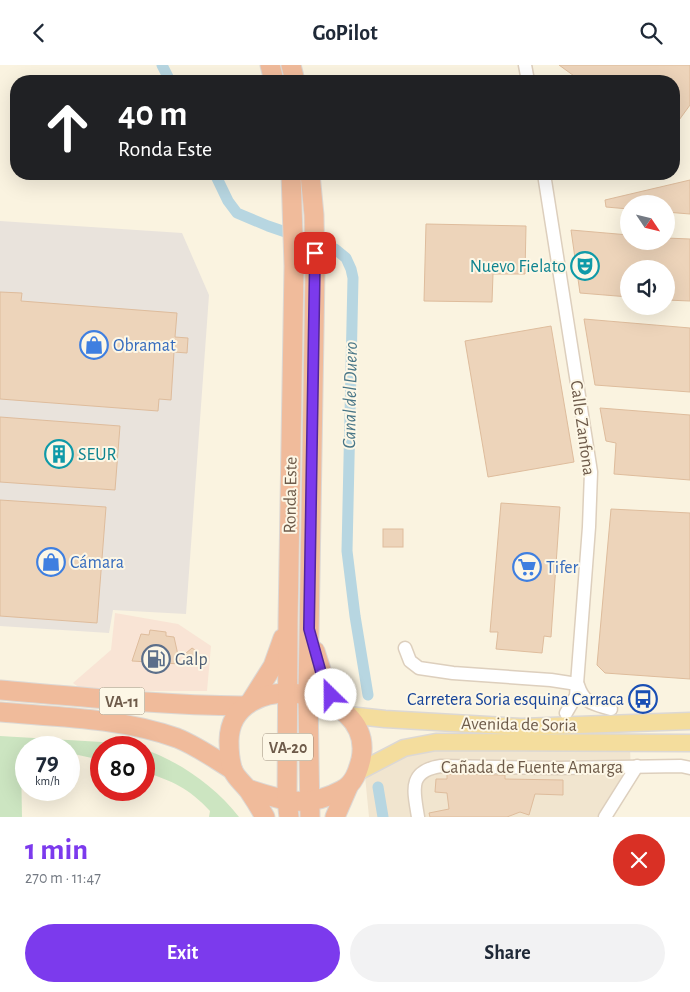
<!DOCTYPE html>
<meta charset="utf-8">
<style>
:root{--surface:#fff;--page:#f2f2f3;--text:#1f2937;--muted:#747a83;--accent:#7c3aed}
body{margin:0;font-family:"Alegreya Sans",sans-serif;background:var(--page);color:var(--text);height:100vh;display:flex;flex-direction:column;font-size:19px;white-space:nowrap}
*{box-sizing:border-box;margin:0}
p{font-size:16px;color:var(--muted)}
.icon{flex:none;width:28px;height:28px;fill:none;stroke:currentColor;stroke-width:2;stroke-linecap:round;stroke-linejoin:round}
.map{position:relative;height:752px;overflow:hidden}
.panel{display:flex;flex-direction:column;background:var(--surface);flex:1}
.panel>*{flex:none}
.banner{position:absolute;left:10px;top:10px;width:670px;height:105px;border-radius:20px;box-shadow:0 5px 20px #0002;background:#202124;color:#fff;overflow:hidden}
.needle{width:32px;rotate:125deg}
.controls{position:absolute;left:620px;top:130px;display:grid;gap:10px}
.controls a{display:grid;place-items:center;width:55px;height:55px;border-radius:50%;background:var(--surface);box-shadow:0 5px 20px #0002;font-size:25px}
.speed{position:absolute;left:15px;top:671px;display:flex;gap:10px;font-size:25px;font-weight:700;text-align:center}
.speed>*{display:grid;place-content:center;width:65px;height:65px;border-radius:50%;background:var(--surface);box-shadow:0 5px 20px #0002;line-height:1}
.speed small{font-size:12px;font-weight:400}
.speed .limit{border:8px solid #d22;background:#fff;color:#111}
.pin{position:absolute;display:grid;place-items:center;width:42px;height:42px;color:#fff;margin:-21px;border-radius:10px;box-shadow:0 2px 8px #0006}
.me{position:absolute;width:55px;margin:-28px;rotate:337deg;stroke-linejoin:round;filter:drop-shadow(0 0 4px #0008)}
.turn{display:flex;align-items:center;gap:18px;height:105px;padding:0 25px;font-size:22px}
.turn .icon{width:65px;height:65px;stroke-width:2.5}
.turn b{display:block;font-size:35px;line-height:42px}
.round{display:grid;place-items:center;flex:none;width:52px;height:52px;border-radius:26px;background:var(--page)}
.headline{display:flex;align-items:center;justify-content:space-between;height:85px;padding:0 25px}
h1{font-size:30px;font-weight:600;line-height:38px;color:var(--accent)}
.cta{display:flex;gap:10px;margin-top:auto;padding:10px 25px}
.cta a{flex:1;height:58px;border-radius:30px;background:var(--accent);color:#fff;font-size:20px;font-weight:600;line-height:58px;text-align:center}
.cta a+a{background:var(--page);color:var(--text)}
header{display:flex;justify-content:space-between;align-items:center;height:65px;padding:0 25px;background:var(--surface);font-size:22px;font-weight:600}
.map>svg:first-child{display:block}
</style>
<header><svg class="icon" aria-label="back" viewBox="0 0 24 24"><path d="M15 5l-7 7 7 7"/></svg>GoPilot<svg class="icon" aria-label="search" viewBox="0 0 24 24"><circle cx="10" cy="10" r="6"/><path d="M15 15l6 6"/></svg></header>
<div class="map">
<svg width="690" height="752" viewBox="0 0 690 752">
<rect width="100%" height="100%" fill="#faf3e0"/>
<path fill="#f1e5cf" d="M630 677 631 717 609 752H369L365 711 387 696 438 683Z"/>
<path fill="#f9e4d5" d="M115 548 178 559 211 581 207 626H84L73 618 111 585Z"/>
<path fill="#e9e3dc" d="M0 156 182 168 209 230 186 549 113 545 109 568 0 561Z"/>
<g fill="#cce5c1">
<path d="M0 671 102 677 140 682H101V695L69 688V682H26V692L21 694 22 752H0Z"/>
<path d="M144 684C180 697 215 721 239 752H209L210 746C190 724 171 715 144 707Z"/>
</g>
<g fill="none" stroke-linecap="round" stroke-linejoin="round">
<g stroke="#b7d6e1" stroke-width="11">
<path d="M162 0 170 16"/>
<path d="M215 109 228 136 237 148 268 161 335 184 346 193 351 204 353 213 347 486 355 551 368 630"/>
<path d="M378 722 383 752"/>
</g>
</g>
<g fill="#edd4ba" stroke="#debc9c">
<path d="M559 0H690V40L674 62V16H581Z"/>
<path d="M690 115V149L666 147V139H629V144L606 142 605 135Z"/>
<path d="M426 159 526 161 525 209H493L492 237 424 236Z"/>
<path d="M571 165 629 170V176H666V173L690 174V236L666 235V204H629V232L580 228Z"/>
<path d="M0 227 22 228 21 236 177 248 175 272 188 273 187 288 174 287 171 335 159 334 158 346 0 334Z"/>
<path d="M584 254 690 263V327L595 320Z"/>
<path d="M551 261 574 397 488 412 465 276Z"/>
<path d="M600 343 690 350V415L614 409 616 378 606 376Z"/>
<path d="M0 352 120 361 115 425 0 417Z"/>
<path d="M0 435 106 442 97 558 0 551Z"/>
<path d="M501 438 560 442 551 572 544 571 542 588 496 584 498 567H490Z"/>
<path d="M611 444 690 448V614L605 608 597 600Z"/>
<rect x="383" y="464" width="20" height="18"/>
<path d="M150 565 166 567V571L174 572 180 599 132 596 141 569 149 570Z"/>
<path d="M192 583 198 587 196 596 185 589Z"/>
<path d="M447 709 505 710V714L563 715V730L535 729 529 750 520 747 507 752H430L429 748 449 744 447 728 435 727 436 714H447Z"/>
</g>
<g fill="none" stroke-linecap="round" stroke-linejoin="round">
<defs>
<g id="minor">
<path d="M525 0 528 16"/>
<path d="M544 109 591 407 589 462 577 619 576 631 566 648"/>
<path d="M405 583 410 596 419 603 453 608 551 615 577 619"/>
<path d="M578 620C584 639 594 639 611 644"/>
<path d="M418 752C414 726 407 706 441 701L556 703 681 701 690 703"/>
<path d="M605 752 637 701"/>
</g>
<g id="major">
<path d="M348 650 385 654 521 662 690 656"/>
<path d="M358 707 404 683 436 677 690 678"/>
</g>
<g id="highway">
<path d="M270 0 274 16"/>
<path d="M291 0 295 16"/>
<path d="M310 109 314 150 315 207 308 631 310 752"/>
<path d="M315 586 326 620 336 641"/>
<path d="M0 625C82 632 163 640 244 641"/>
<path d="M251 636 273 601 283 573"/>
<path d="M0 647C59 652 121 653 177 673 197 681 215 694 233 705"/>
<path d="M248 724C284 736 307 744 342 725 354 719 358 706 361 694 376 621 230 600 229 676 229 685 230 697 233 706 237 714 244 719 249 726 255 735 260 743 265 752"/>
<path d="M289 752 287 735 288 557 294 201 291 109"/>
<path d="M335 752 348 722"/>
</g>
</defs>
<use href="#minor" stroke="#ddcfbd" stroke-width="15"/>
<use href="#major" stroke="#dcd8d4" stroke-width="19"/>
<use href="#highway" stroke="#dcd8d4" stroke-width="21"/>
<use href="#minor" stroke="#fff" stroke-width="12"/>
<use href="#major" stroke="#f4dd9d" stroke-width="16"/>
<use href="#highway" stroke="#f0bb9b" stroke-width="19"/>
</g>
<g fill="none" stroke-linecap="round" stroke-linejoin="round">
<defs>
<path id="route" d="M315 188 309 564 322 611 331 630"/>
</defs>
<use href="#route" stroke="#51269a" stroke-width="12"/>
<use href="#route" stroke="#7c3aed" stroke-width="9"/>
</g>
<defs>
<symbol id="theatre-ring" viewBox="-11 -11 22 22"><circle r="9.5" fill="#fdf7e6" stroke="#0f9aa8" stroke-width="1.5"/><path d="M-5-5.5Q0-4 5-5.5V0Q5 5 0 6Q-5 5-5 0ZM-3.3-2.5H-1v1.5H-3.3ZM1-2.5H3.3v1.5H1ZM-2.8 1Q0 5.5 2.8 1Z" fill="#0f9aa8"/></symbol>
<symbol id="shop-ring" viewBox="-11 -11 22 22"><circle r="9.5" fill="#fdf7e6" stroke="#3f7fe0" stroke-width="1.5"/><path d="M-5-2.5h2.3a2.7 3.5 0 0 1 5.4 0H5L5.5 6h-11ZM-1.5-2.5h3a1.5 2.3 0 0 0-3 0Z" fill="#3f7fe0"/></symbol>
<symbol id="building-ring" viewBox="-11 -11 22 22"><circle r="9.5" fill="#fdf7e6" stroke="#0f9aa8" stroke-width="1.5"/><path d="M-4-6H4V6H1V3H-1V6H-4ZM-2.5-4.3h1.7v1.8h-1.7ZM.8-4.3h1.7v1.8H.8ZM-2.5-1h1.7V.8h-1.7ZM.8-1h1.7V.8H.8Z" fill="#0f9aa8"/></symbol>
<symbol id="supermarket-ring" viewBox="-11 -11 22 22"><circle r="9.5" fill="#fdf7e6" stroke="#3f7fe0" stroke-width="1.5"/><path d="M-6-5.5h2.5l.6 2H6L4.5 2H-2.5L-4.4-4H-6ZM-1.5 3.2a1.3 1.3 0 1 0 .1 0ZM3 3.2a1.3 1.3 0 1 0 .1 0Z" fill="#3f7fe0"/></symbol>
<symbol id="fuel-ring" viewBox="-11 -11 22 22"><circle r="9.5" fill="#fdf7e6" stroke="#5c6f8a" stroke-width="1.5"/><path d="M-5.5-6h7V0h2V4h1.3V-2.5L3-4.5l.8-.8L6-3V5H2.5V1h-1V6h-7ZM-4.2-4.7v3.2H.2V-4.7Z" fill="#5c6f8a"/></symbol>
<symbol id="bus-ring" viewBox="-11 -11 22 22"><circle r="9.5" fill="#fdf7e6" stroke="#1a4fb4" stroke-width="1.5"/><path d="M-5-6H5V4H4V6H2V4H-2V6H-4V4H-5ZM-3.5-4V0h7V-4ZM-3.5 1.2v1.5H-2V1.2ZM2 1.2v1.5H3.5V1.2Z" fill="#1a4fb4"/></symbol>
</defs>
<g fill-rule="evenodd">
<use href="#theatre-ring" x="569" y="185" width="32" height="32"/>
<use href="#shop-ring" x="78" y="264" width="32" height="32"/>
<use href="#building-ring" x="43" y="373" width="32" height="32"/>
<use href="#shop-ring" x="35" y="481" width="32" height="32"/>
<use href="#supermarket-ring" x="511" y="486" width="32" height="32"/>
<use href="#fuel-ring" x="140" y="578" width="32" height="32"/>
<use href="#bus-ring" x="627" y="618" width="32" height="32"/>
</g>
<g text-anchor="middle" stroke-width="4" stroke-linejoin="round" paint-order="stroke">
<g fill="#fdf7e6" stroke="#998a79" stroke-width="1">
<rect x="99.5" y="622.5" width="45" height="27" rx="4"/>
<rect x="263" y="668.5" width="50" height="27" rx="4"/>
</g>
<g font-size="16" font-weight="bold" fill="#6e5b4a">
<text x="122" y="642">VA-11</text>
<text x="288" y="688">VA-20</text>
</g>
<g font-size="18" fill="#0d838f" stroke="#fdf7e6" text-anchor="end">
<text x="566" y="207">Nuevo Fielato</text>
<text x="78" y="395" text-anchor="start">SEUR</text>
</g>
<g font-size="18" fill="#366cbe" stroke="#fdf7e6" text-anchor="start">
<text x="113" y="286">Obramat</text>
<text x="70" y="503">Cámara</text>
<text x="546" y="508">Tifer</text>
</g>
<g font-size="18" fill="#6e5b4a" stroke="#fdf7e6">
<text transform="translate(583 363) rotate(82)" y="6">Calle Zanfona</text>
<text transform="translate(290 430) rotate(-89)" y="6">Ronda Este</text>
<text transform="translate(519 659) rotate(1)" y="6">Avenida de Soria</text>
<text x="532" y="708">Cañada de Fuente Amarga</text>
</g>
<g font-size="18" fill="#4e5e75" stroke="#fdf7e6" text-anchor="start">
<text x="175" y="600">Galp</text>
</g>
<g font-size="18" fill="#164399" stroke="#fdf7e6" text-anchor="end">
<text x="624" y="640">Carretera Soria esquina Carraca</text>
</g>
<g font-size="19" font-style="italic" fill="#497687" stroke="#fdf7e6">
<text transform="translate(349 330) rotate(-89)" y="7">Canal del Duero</text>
</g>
</g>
</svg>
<div class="controls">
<a><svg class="needle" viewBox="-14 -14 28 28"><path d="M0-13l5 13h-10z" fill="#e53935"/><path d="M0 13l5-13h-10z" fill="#747a83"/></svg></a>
<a><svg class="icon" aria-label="sound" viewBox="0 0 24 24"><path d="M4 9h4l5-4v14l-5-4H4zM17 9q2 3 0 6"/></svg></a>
</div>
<div class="speed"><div>79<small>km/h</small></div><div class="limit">80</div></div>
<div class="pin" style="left:315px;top:188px;background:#d93025"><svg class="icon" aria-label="arrive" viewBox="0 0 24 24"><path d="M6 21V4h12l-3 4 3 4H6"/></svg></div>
<svg class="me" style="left:331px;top:630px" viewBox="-20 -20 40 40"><circle r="19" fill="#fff"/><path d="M0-13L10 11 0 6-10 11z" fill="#7c3aed"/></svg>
<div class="banner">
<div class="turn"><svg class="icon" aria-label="ahead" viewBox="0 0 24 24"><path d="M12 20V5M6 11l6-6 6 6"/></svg><div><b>40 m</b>Ronda Este</div></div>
</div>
</div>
<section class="panel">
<div class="headline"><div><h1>1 min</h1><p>270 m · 11:47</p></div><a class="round" style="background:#d93025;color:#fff"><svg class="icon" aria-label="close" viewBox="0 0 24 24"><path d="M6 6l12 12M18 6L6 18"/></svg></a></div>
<div class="cta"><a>Exit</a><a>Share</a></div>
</section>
